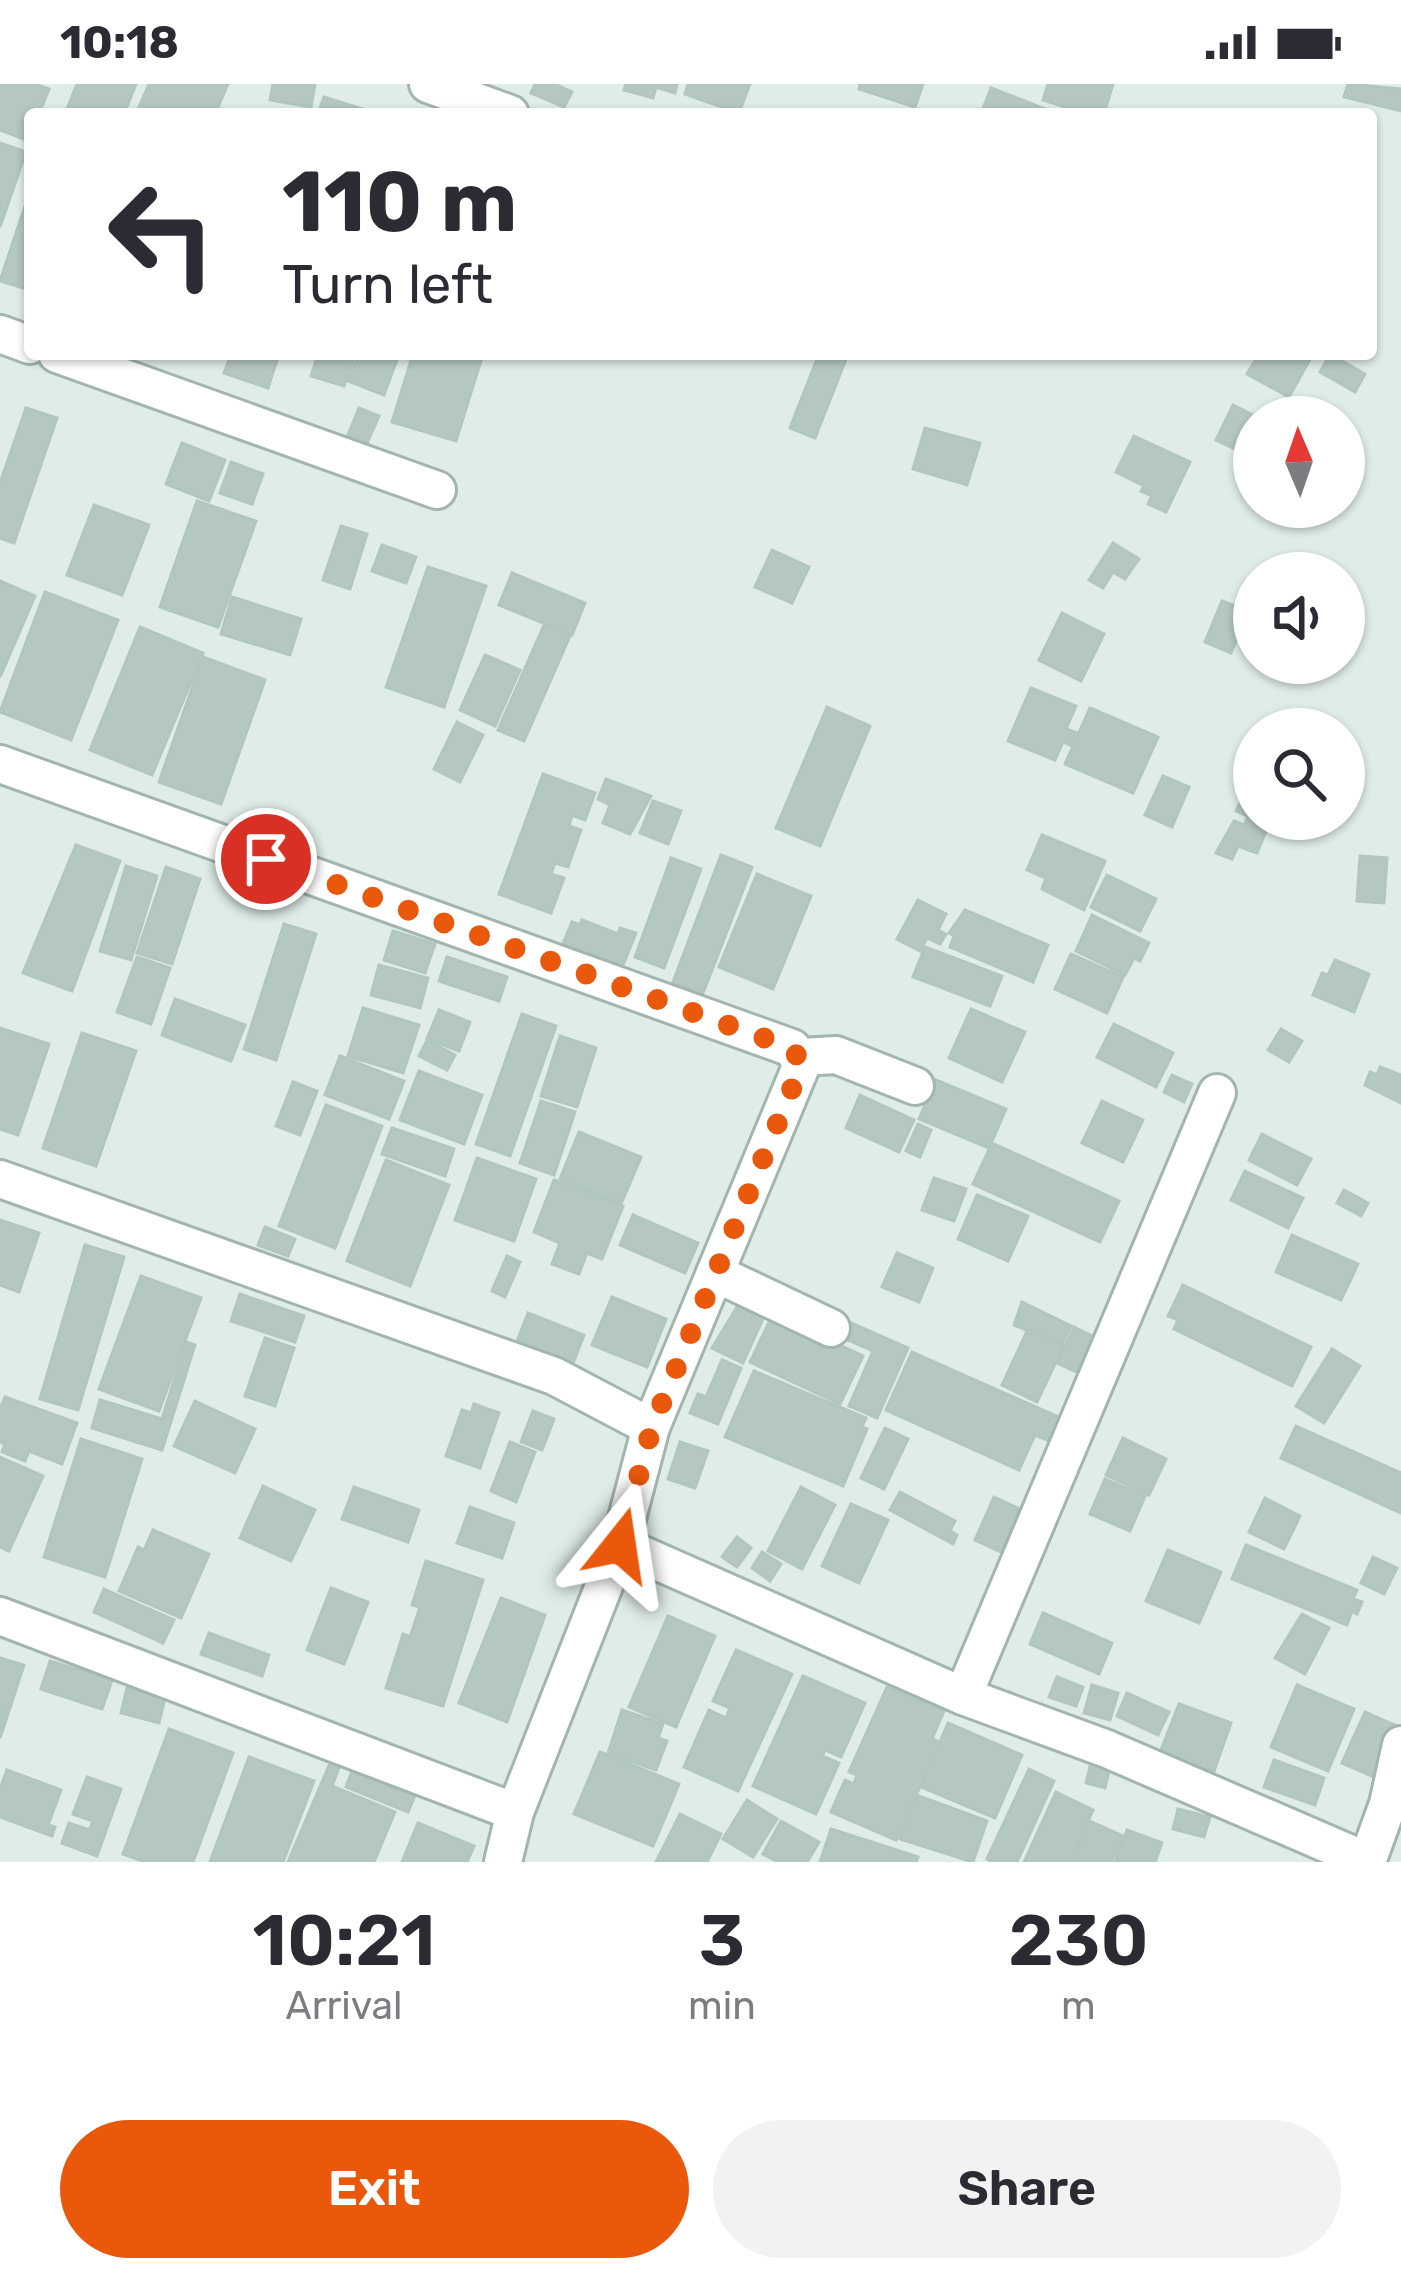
<!DOCTYPE html>
<style>
:root{--surface:#fff;--page:#f2f2f3;--text:#2b2b33;--muted:#7c7c81;--accent:#ea580c}
body{margin:0;font-family:Rubik,sans-serif;background:var(--page);color:var(--text);height:100vh;display:flex;flex-direction:column;font-size:45px;white-space:nowrap}
*{box-sizing:border-box;margin:0}
p{font-size:39px;color:var(--muted)}
.icon{flex:none;width:66px;height:66px;fill:none;stroke:currentColor;stroke-width:2;stroke-linecap:round;stroke-linejoin:round}
.map{position:relative;height:1778px;overflow:hidden}
.panel{display:flex;flex-direction:column;background:var(--surface);flex:1}
.panel>*{flex:none}
.guide{position:absolute;left:24px;top:24px;width:1353px;height:252px;border-radius:12px;box-shadow:0 3px 9px #0004;background:#fff;color:var(--text);overflow:hidden}
.needle{width:78px;rotate:358deg}
.buttons{position:absolute;left:1233px;top:312px;display:grid;gap:24px}
.buttons a{display:grid;place-items:center;width:132px;height:132px;border-radius:50%;background:var(--surface);box-shadow:0 3px 9px #0004;font-size:60px}
.pin{position:absolute;display:grid;place-items:center;width:102px;height:102px;color:#fff;margin:-51px;border:6px solid #fff;border-radius:50%;box-shadow:0 3px 12px #0007}
.me{position:absolute;width:132px;margin:-66px;rotate:15deg;stroke-linejoin:round;filter:drop-shadow(0 0 9px #0008)}
.turn{display:flex;align-items:center;gap:42px;height:252px;padding:0 60px;font-size:54px}
.turn .icon{width:156px;height:156px;stroke-width:2.5}
.turn b{display:block;font-size:84px;line-height:102px}
.eta{display:flex;justify-content:space-evenly;align-items:center;height:204px;text-align:center}
.eta b{font-size:72px;font-weight:600;line-height:84px}
.primary-button{display:flex;gap:24px;margin-top:auto;padding:24px 60px}
.primary-button a{flex:1;height:138px;border-radius:72px;background:var(--accent);color:#fff;font-size:48px;font-weight:600;line-height:138px;text-align:center}
.primary-button a+a{background:var(--page);color:var(--text)}
.status{display:flex;justify-content:space-between;align-items:center;height:84px;padding:0 60px;background:var(--surface);direction:ltr}
.status svg{height:33px;fill:currentColor}
.map>svg:first-child{display:block}
</style>
<div class="status"><b>10:18</b><svg viewBox="0 0 49 12"><path d="M0 12V9h3v3zM5 12V6h3v6zM10 12V3h3v9zM15 12V0h3v12zM26 1h20v11H26zM47 4h2v5h-2z"/></svg></div>
<div class="map">
<svg width="1401" height="1778" viewBox="0 0 1401 1778">
<rect width="100%" height="100%" fill="#e0ede7"/>
<g fill="#b5c8c0" stroke="#b1c7be" stroke-width="3">
<path d="M0 0H35L49 5 39 30H30L29 57 0 46Z"/>
<path d="M77 0H136L124 30H65Z"/>
<path d="M149 0H228L215 30H136Z"/>
<path d="M273 0H315L311 23 270 16Z"/>
<path d="M535 0H554L572 8 564 23 531 9Z"/>
<path d="M626 0H677L675 9 656 3 653 14 624 6Z"/>
<path d="M688 0H750L739 29 685 10Z"/>
<path d="M860 0H923L915 23 859 5Z"/>
<path d="M1048 0H1113L1104 30H1087L1043 16Z"/>
<path d="M1348 0 1401 5V27L1344 13Z"/>
<path d="M991 4 1058 30H981Z"/>
<path d="M324 13 375 29 318 30Z"/>
<path d="M0 59 26 68 0 143Z"/>
<path d="M30 107V206L0 197Z"/>
<path d="M231 270H279L268 304 224 289Z"/>
<path d="M318 270H355L344 302 311 292Z"/>
<path d="M359 270H399L384 311 348 297Z"/>
<path d="M413 270H483L456 357 392 338Z"/>
<path d="M819 270H848L815 354 790 344Z"/>
<path d="M1259 270H1313L1289 313 1247 290Z"/>
<path d="M1330 270 1365 290 1355 308 1320 288Z"/>
<path d="M1233 321 1257 333 1254 374 1216 356Z"/>
<path d="M26 324 57 334 14 459 0 454V399Z"/>
<path d="M359 324 379 332 367 359 348 351Z"/>
<path d="M925 344 980 359 967 401 913 385Z"/>
<path d="M1134 352 1190 378 1166 428 1148 420 1152 412 1141 407 1144 402 1116 388Z"/>
<path d="M182 359 225 376 209 417 166 400Z"/>
<path d="M231 378 263 390 252 420 220 409Z"/>
<path d="M197 417 256 437 218 543 160 523Z"/>
<path d="M94 421 149 441 122 511 67 491Z"/>
<path d="M341 442 367 450 350 505 323 496Z"/>
<path d="M1113 459 1139 475 1125 495 1113 488 1103 504 1089 496Z"/>
<path d="M382 461 416 473 406 499 372 487Z"/>
<path d="M772 466 809 483 792 519 755 503Z"/>
<path d="M428 483 486 502 444 623 386 603Z"/>
<path d="M512 489 585 519 572 551 499 521Z"/>
<path d="M0 497 35 512 0 593Z"/>
<path d="M45 508 118 536 71 656 0 628Z"/>
<path d="M232 513 301 535 290 571 221 550Z"/>
<path d="M1222 517 1248 527 1231 569 1205 558Z"/>
<path d="M1062 529 1104 550 1081 597 1039 576Z"/>
<path d="M544 541 570 552 524 657 498 646Z"/>
<path d="M140 543 203 569 152 691 90 666Z"/>
<path d="M485 571 520 586 495 642 460 626Z"/>
<path d="M203 573 265 596 221 720 159 698Z"/>
<path d="M1031 604 1076 622 1066 645 1077 649 1072 662 1063 658 1055 676 1008 657Z"/>
<path d="M827 623 870 642 820 762 776 744Z"/>
<path d="M1090 624 1158 653 1133 709 1065 680Z"/>
<path d="M457 638 483 651 460 698 434 685Z"/>
<path d="M543 690 595 709 585 736 572 731 569 742 581 746 568 783 555 779 551 790 564 794 551 829 499 810Z"/>
<path d="M1163 692 1189 703 1172 743 1145 731Z"/>
<path d="M606 695 651 712 630 750 603 739 610 721 598 715Z"/>
<path d="M653 717 681 727 668 760 640 749Z"/>
<path d="M1241 717 1254 722V735H1271L1257 769 1238 762 1232 775 1216 769 1234 737 1244 741 1248 732 1236 727Z"/>
<path d="M1042 751 1105 777 1084 826 1042 805 1046 794 1027 786Z"/>
<path d="M76 761 120 777 72 907 23 889Z"/>
<path d="M721 771 752 783 703 909 673 898Z"/>
<path d="M1360 772 1387 774 1384 819 1357 817Z"/>
<path d="M671 774 701 785 664 884 635 873Z"/>
<path d="M126 782 157 792 131 876 100 867Z"/>
<path d="M166 783 200 795 172 880 137 869Z"/>
<path d="M757 790 811 812 773 905 719 883Z"/>
<path d="M1107 791 1156 815 1140 847 1091 823Z"/>
<path d="M918 816 946 830 938 846 946 850 940 860 927 854 920 867 897 855Z"/>
<path d="M965 826 1048 861 1033 898 950 863 954 852 949 849Z"/>
<path d="M1092 831 1149 859 1140 877 1134 874 1125 891 1076 867Z"/>
<path d="M582 836 618 850 620 844 636 849 621 886 562 862 572 838 580 841Z"/>
<path d="M284 840 316 850 276 976 244 965Z"/>
<path d="M393 847 435 860 425 889 384 876Z"/>
<path d="M925 863 1002 892 990 922 913 893Z"/>
<path d="M1071 870 1123 893 1107 929 1055 905Z"/>
<path d="M137 873 170 884 151 940 117 928Z"/>
<path d="M447 873 507 893 499 917 439 897Z"/>
<path d="M1335 876 1369 890 1354 928 1313 911 1322 889 1328 891Z"/>
<path d="M379 881 428 894 420 924 371 911Z"/>
<path d="M175 915 245 941 231 977 162 951Z"/>
<path d="M363 924 419 941 403 989 348 972Z"/>
<path d="M971 925 1025 948 1002 998 949 974Z"/>
<path d="M439 926 470 938 459 967 427 955Z"/>
<path d="M522 930 556 942 510 1072 476 1060Z"/>
<path d="M1114 940 1173 969 1156 1003 1097 973Z"/>
<path d="M0 944 49 960 18 1051 0 1045Z"/>
<path d="M1281 945 1302 957 1289 978 1268 966Z"/>
<path d="M82 949 136 967 96 1082 43 1064Z"/>
<path d="M560 952 596 964 577 1023 541 1012Z"/>
<path d="M427 956 455 971 447 986 419 972Z"/>
<path d="M340 972 404 997 389 1035 325 1011Z"/>
<path d="M1380 983 1401 991V1019L1365 1001 1370 988 1377 991Z"/>
<path d="M419 987 482 1011 464 1060 400 1036Z"/>
<path d="M1172 991 1192 1000 1184 1018 1164 1008Z"/>
<path d="M936 996 1006 1025 989 1064 919 1035Z"/>
<path d="M293 998 317 1007 300 1051 276 1042Z"/>
<path d="M860 1011 914 1036 899 1068 846 1044Z"/>
<path d="M541 1017 575 1028 554 1091 520 1079Z"/>
<path d="M1102 1017 1143 1036 1123 1078 1082 1059Z"/>
<path d="M326 1021 382 1042 335 1164 279 1142Z"/>
<path d="M918 1040 931 1046 920 1073 906 1067Z"/>
<path d="M392 1044 454 1065 445 1092 382 1070Z"/>
<path d="M579 1048 641 1073 621 1120 560 1095Z"/>
<path d="M1262 1050 1311 1075 1297 1101 1249 1076Z"/>
<path d="M992 1059 1119 1117 1100 1158 973 1100Z"/>
<path d="M477 1074 536 1095 514 1157 455 1136Z"/>
<path d="M386 1076 449 1101 410 1202 347 1177Z"/>
<path d="M1245 1087 1303 1114 1288 1144 1231 1116Z"/>
<path d="M934 1094 966 1105 954 1137 922 1126Z"/>
<path d="M554 1096 623 1122 602 1175 587 1169 579 1190 552 1180 560 1159 534 1148Z"/>
<path d="M1344 1106 1368 1119 1361 1132 1337 1119Z"/>
<path d="M977 1111 1028 1132 1008 1177 958 1155Z"/>
<path d="M633 1131 698 1159 685 1189 620 1161Z"/>
<path d="M0 1136 39 1149 19 1208 0 1201Z"/>
<path d="M265 1143 295 1155 288 1172 258 1161Z"/>
<path d="M1292 1151 1358 1180 1341 1216 1276 1188Z"/>
<path d="M85 1161 124 1173 78 1326 40 1315Z"/>
<path d="M897 1169 933 1184 919 1218 882 1203Z"/>
<path d="M507 1172 520 1178 505 1213 492 1207Z"/>
<path d="M141 1192 201 1214 159 1327 99 1305Z"/>
<path d="M1183 1201 1311 1263 1292 1302 1174 1245 1178 1236 1168 1232Z"/>
<path d="M240 1210 304 1232 295 1258 231 1237Z"/>
<path d="M612 1213 666 1235 647 1283 592 1261Z"/>
<path d="M740 1218 765 1230 743 1279 712 1264Z"/>
<path d="M1022 1218 1071 1242 1062 1260 1014 1241Z"/>
<path d="M528 1229 584 1251 572 1282 516 1260Z"/>
<path d="M773 1230 863 1272 840 1320 750 1278Z"/>
<path d="M847 1237 908 1264 877 1334 849 1322 873 1267 841 1253Z"/>
<path d="M1074 1243 1098 1255 1081 1290 1057 1279Z"/>
<path d="M1028 1245 1064 1261 1037 1318 1002 1301Z"/>
<path d="M265 1254 294 1264 275 1322 245 1312Z"/>
<path d="M186 1258 195 1261 162 1366 92 1344 100 1316 162 1335Z"/>
<path d="M1332 1265 1360 1282 1324 1339 1296 1322Z"/>
<path d="M912 1268 1063 1335 1052 1358 1035 1351 1019 1386 886 1326Z"/>
<path d="M722 1276 741 1284 718 1340 690 1329 698 1310 706 1313Z"/>
<path d="M754 1287 866 1334 862 1343 867 1345 843 1402 725 1353Z"/>
<path d="M5 1313 77 1339 62 1380 29 1367 25 1377 2 1368 5 1360 0 1358V1325Z"/>
<path d="M195 1317 255 1345 235 1389 174 1362Z"/>
<path d="M474 1320 499 1329 480 1384 446 1372 462 1326 471 1329Z"/>
<path d="M533 1327 554 1335 542 1366 521 1358Z"/>
<path d="M1296 1342 1401 1389V1429L1281 1374Z"/>
<path d="M885 1344 908 1355 884 1405 861 1394Z"/>
<path d="M1123 1354 1166 1375 1149 1411 1106 1391Z"/>
<path d="M81 1355 142 1375 105 1493 44 1473Z"/>
<path d="M510 1358 535 1368 516 1418 491 1407Z"/>
<path d="M680 1358 708 1367 695 1404 668 1395Z"/>
<path d="M0 1373 43 1392 9 1467 0 1463Z"/>
<path d="M1105 1395 1145 1412 1130 1447 1090 1430Z"/>
<path d="M263 1402 315 1426 291 1477 240 1454Z"/>
<path d="M354 1403 419 1426 408 1458 342 1435Z"/>
<path d="M801 1403 835 1421 802 1485 768 1467Z"/>
<path d="M900 1408 955 1437 950 1447 957 1451 953 1460 890 1426Z"/>
<path d="M994 1413 1020 1425 1001 1468 975 1456Z"/>
<path d="M1265 1414 1300 1432 1284 1465 1249 1448Z"/>
<path d="M851 1420 888 1436 859 1499 822 1482Z"/>
<path d="M470 1423 514 1439 502 1474 457 1459Z"/>
<path d="M153 1446 209 1470 181 1534 119 1507 138 1463 144 1466Z"/>
<path d="M737 1453 751 1464 737 1483 722 1473Z"/>
<path d="M1246 1461 1357 1506 1353 1515 1362 1518 1357 1530 1352 1527 1347 1541 1232 1495Z"/>
<path d="M1168 1466 1221 1488 1199 1539 1146 1517Z"/>
<path d="M762 1468 781 1480 770 1497 752 1484Z"/>
<path d="M1373 1473 1397 1484 1384 1510 1361 1499Z"/>
<path d="M426 1477 483 1496 443 1622 386 1604 403 1550 410 1553 420 1523 412 1521Z"/>
<path d="M331 1504 368 1518 344 1580 307 1566Z"/>
<path d="M104 1505 174 1536 163 1559 94 1528Z"/>
<path d="M501 1514 545 1531 507 1638 459 1619Z"/>
<path d="M1043 1529 1112 1559 1099 1590 1030 1560Z"/>
<path d="M1302 1530 1329 1544 1305 1590 1275 1574Z"/>
<path d="M668 1532 715 1552 676 1643 629 1623Z"/>
<path d="M209 1549 269 1571 262 1592 201 1570Z"/>
<path d="M736 1566 792 1590 738 1707 684 1683 709 1626 726 1634 730 1624 713 1617Z"/>
<path d="M0 1574 24 1581 0 1654Z"/>
<path d="M50 1577 112 1596 102 1625 41 1605Z"/>
<path d="M803 1592 865 1619 841 1673 825 1666 822 1672 839 1679 816 1730 753 1702Z"/>
<path d="M1057 1593 1083 1603 1076 1622 1049 1613Z"/>
<path d="M1092 1601 1118 1609 1110 1636 1084 1629Z"/>
<path d="M1297 1601 1354 1625 1328 1687 1271 1663Z"/>
<path d="M887 1603 944 1627 932 1655 940 1658 896 1756 831 1728 845 1696 854 1700 857 1691 849 1688Z"/>
<path d="M127 1604 165 1614 159 1639 121 1629Z"/>
<path d="M1127 1609 1169 1628 1158 1651 1117 1632Z"/>
<path d="M1179 1620 1231 1639 1213 1690 1159 1671Z"/>
<path d="M622 1626 663 1640 658 1654 667 1657 656 1686 608 1669Z"/>
<path d="M1365 1628 1397 1642 1374 1693 1342 1679Z"/>
<path d="M948 1639 1022 1671 995 1734 921 1703Z"/>
<path d="M169 1645 233 1669 193 1778H145L123 1770Z"/>
<path d="M600 1668 679 1700 653 1762 574 1730Z"/>
<path d="M249 1673 314 1697 283 1778H210Z"/>
<path d="M1274 1676 1324 1694 1315 1721 1264 1703Z"/>
<path d="M331 1677 340 1681 332 1702 395 1728 374 1778H288Z"/>
<path d="M1091 1678 1110 1683 1105 1704 1086 1699Z"/>
<path d="M355 1679 418 1704 408 1728 346 1703Z"/>
<path d="M1029 1685 1054 1697 1017 1778H993L987 1775Z"/>
<path d="M7 1686 61 1706 48 1741 55 1743 52 1752 0 1733V1705Z"/>
<path d="M87 1693 121 1705 97 1772 62 1759 69 1739 89 1746 93 1737 73 1730Z"/>
<path d="M1056 1708 1093 1726 1069 1778H1024Z"/>
<path d="M916 1711 987 1737 973 1778 900 1755Z"/>
<path d="M747 1716 777 1735 753 1773 723 1755Z"/>
<path d="M1178 1725 1210 1733 1204 1753 1173 1745Z"/>
<path d="M680 1730 721 1750 707 1778H656Z"/>
<path d="M781 1737 819 1758 807 1778H778L763 1770Z"/>
<path d="M1090 1737 1123 1752 1111 1778H1072Z"/>
<path d="M418 1739 474 1762 467 1778H402Z"/>
<path d="M831 1745 918 1773 916 1778H820Z"/>
<path d="M1127 1746 1162 1759 1155 1778H1115Z"/>
</g>
<g fill="none" stroke-linecap="round" stroke-linejoin="round">
<defs>
<g id="minor">
<path d="M428 0 510 30"/>
<path d="M0 250 30 261"/>
<path d="M57 270 437 406"/>
<path d="M0 680 792 964 802 980 651 1343 620 1461 963 1612 1107 1665 1367 1777"/>
<path d="M801 973 836 971 915 1002"/>
<path d="M0 1095 554 1292 651 1343"/>
<path d="M715 1189 831 1244"/>
<path d="M0 1532 515 1728"/>
<path d="M963 1612 1217 1009"/>
<path d="M503 1778 515 1728 620 1461"/>
<path d="M1367 1778 1388 1720 1401 1661"/>
</g>
</defs>
<use href="#minor" stroke="#a2b5ae" stroke-width="42"/>
<use href="#minor" stroke="#fff" stroke-width="36"/>
</g>
<g fill="none" stroke-linecap="round" stroke-linejoin="round">
<path stroke="#ea580c" stroke-width="21" stroke-dasharray="0 37.8" d="M266 775 792 964 802 980 652 1343 620 1461"/>
</g>
</svg>
<div class="buttons">
<a><svg class="needle" viewBox="-14 -14 28 28"><path d="M0-13l5 13h-10z" fill="#e53935"/><path d="M0 13l5-13h-10z" fill="#7c7c81"/></svg></a>
<a><svg class="icon" aria-label="sound" viewBox="0 0 24 24"><path d="M4 9h4l5-4v14l-5-4H4zM17 9q2 3 0 6"/></svg></a>
<a><svg class="icon" aria-label="search" viewBox="0 0 24 24"><circle cx="10" cy="10" r="6"/><path d="M15 15l6 6"/></svg></a>
</div>
<div class="pin" style="left:266px;top:775px;background:#d93025"><svg class="icon" aria-label="arrive" viewBox="0 0 24 24"><path d="M6 21V4h12l-3 4 3 4H6"/></svg></div>
<svg class="me" style="left:620px;top:1461px" viewBox="-20 -20 40 40"><path d="M0-17L14 15 0 8-14 15z" fill="#ea580c" stroke="#fff" stroke-width="4"/></svg>
<div class="guide">
<div class="turn"><svg class="icon" aria-label="left" viewBox="0 0 24 24"><path d="M17 20v-9H6M10 6l-5 5 5 5"/></svg><div><b>110 m</b>Turn left</div></div>
</div>
</div>
<section class="panel">
<div class="eta">
<div><b>10:21</b><p>Arrival</p></div>
<div><b>3</b><p>min</p></div>
<div><b>230</b><p>m</p></div>
</div>
<div class="primary-button"><a>Exit</a><a>Share</a></div>
</section>
